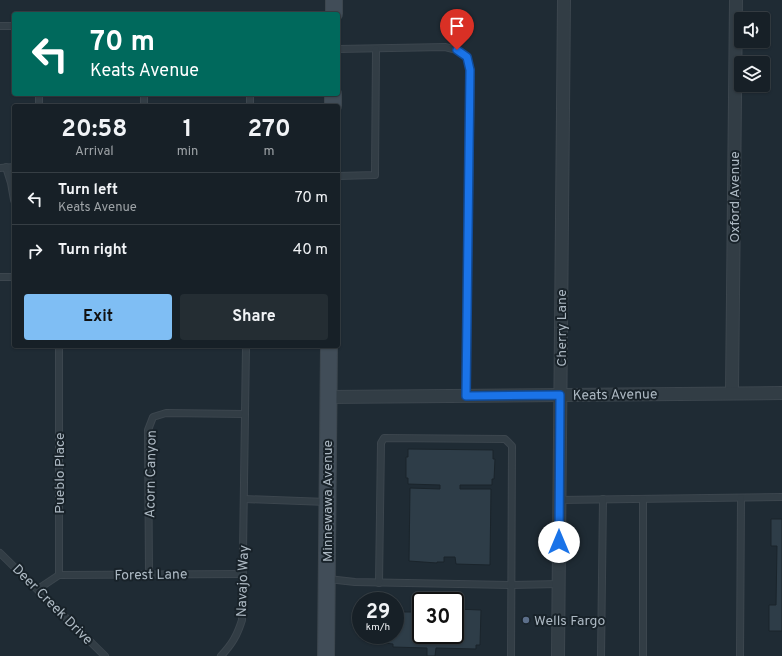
<!DOCTYPE html>
<style>
:root{--surface:#172027;--page:#242d33;--text:#f1f3f6;--muted:#9ea3a7;--line:#363e44;--accent:#7fbef4}
body{margin:0;font-family:Overpass,sans-serif;background:var(--page);color:var(--text);height:100vh;display:flex;flex-direction:column;font-size:15px;white-space:nowrap}
*{box-sizing:border-box;margin:0}
p{font-size:13px;color:var(--muted)}
.icon{flex:none;width:22px;height:22px;fill:none;stroke:currentColor;stroke-width:2;stroke-linecap:round;stroke-linejoin:round}
.map{position:relative;flex:1;overflow:hidden}
.drawer{position:absolute;left:12px;top:104px;width:328px;height:244px;display:flex;flex-direction:column;background:var(--surface);border-radius:4px;box-shadow:0 1px 3px #0004,0 0 0 1px var(--line)}
.drawer>*{flex:none}
.top-card{position:absolute;left:12px;top:12px;width:328px;height:84px;border-radius:4px;box-shadow:0 1px 3px #0004,0 0 0 1px var(--line);background:#00695c;color:#fff;overflow:hidden}
.controls{position:absolute;left:734px;top:12px;display:grid;gap:8px}
.controls a{display:grid;place-items:center;width:36px;height:36px;border-radius:4px;background:var(--surface);box-shadow:0 1px 3px #0004,0 0 0 1px var(--line);font-size:20px}
.speed{position:absolute;left:352px;top:592px;display:flex;gap:8px;font-size:20px;font-weight:700;text-align:center}
.speed>*{display:grid;place-content:center;width:52px;height:52px;border-radius:50%;background:var(--surface);box-shadow:0 1px 3px #0004,0 0 0 1px var(--line);line-height:1}
.speed small{font-size:10px;font-weight:400}
.speed .limit{border:2px solid #111;border-radius:6px;background:#fff;color:#111}
.pin{position:absolute;display:grid;place-items:center;width:34px;height:34px;color:#fff;margin:-41px -17px;border-radius:50% 50% 50% 0;rotate:-45deg;box-shadow:0 0 4px #0007}
.pin .icon{rotate:45deg}
.me{position:absolute;width:44px;margin:-22px;rotate:0deg;stroke-linejoin:round;filter:drop-shadow(0 0 3px #0008)}
.turn{display:flex;align-items:center;gap:14px;height:84px;padding:0 12px;font-size:18px}
.turn .icon{width:52px;height:52px;stroke-width:2.5}
.turn b{display:block;font-size:28px;line-height:34px}
.eta{display:flex;justify-content:space-evenly;align-items:center;height:68px;text-align:center}
.eta b{font-size:24px;font-weight:700;line-height:28px}
.primary-button{display:flex;gap:8px;margin-top:auto;padding:8px 12px}
.primary-button a{flex:1;height:46px;border-radius:4px;background:var(--accent);color:#111;font-size:16px;font-weight:700;line-height:46px;text-align:center}
.primary-button a+a{background:var(--page);color:var(--text)}
ul{padding:0;list-style:none}
li{display:flex;align-items:center;gap:12px;height:52px;padding:0 12px;border-top:1px solid var(--line)}
li div{flex:1}
li b{display:block;font-size:15px}
li em{font-style:normal}
.map>svg:first-child{display:block}
</style>
<div class="map">
<svg width="782" height="656" viewBox="0 0 782 656">
<rect width="100%" height="100%" fill="#1f2b34"/>
<g fill="#2e3d48" stroke="#1a242b">
<path d="M408 449 493 450V459H495L494 479H492V485H460V489H491L490 565 456 564 455 557H444V562H437V563L409 561 410 488 440 489V485L408 484V478H406V457H408Z"/>
<path d="M771 519H782V631H769V605H776L777 546H771Z"/>
<path d="M455 609 481 610 480 645H476V649L436 648 435 656H427V648L393 647V644L384 643V635H395V625H399V618H396L397 612H421V635H455Z"/>
</g>
<g fill="none" stroke-linecap="round" stroke-linejoin="round">
<defs>
<g id="service">
<path d="M0 26H14"/>
<path d="M338 49 445 47 457 50 467 57 471 71 466 396"/>
<path d="M144 94V106"/>
<path d="M39 106V94"/>
<path d="M250 106V94"/>
<path d="M6 167 11 183 14 200"/>
<path d="M0 168 14 167"/>
<path d="M338 176 375 175 376 49"/>
<path d="M0 277H14"/>
<path d="M244 499 327 502"/>
<path d="M559 500 782 497"/>
<path d="M0 553 105 656"/>
<path d="M149 574 148 430 153 417 166 413 244 414"/>
<path d="M59 575 243 574"/>
<path d="M328 579 355 582 511 585 559 584"/>
<path d="M379 583 381 443 384 438 505 439 512 446 511 656"/>
<path d="M38 589 59 575V346"/>
<path d="M221 656C232 644 237 636 242 620L246 346"/>
<path d="M601 656 603 499"/>
<path d="M643 656V499"/>
<path d="M740 656 741 498"/>
</g>
<g id="minor">
<path d="M732 393 736 0"/>
<path d="M328 397 782 393"/>
<path d="M558 656 564 0"/>
</g>
<g id="secondary">
<path d="M334 14V0"/>
<path d="M333 106V94"/>
<path d="M326 656 329 346"/>
</g>
</defs>
<use href="#service" stroke="#3c464e" stroke-width="8"/>
<use href="#minor" stroke="#3c464e" stroke-width="14"/>
<use href="#secondary" stroke="#3c464e" stroke-width="18"/>
<use href="#service" stroke="#323d45" stroke-width="6"/>
<use href="#minor" stroke="#323d45" stroke-width="12"/>
<use href="#secondary" stroke="#414d58" stroke-width="16"/>
</g>
<g fill="none" stroke-linecap="round" stroke-linejoin="round">
<defs>
<path id="route" d="M457 50 467 57 470 70 466 396 560 395 559 542"/>
</defs>
<use href="#route" stroke="#114b97" stroke-width="10"/>
<use href="#route" stroke="#1a73e8" stroke-width="7"/>
</g>
<circle fill="#5c6f8a" stroke="#182229" stroke-width="1.5" cx="526" cy="620" r="4"/>
<g text-anchor="middle" stroke-width="4" stroke-linejoin="round" paint-order="stroke">
<g font-size="14" fill="#acb8c2" stroke="#182229">
<text transform="translate(734 197) rotate(-90)" y="5">Oxford Avenue</text>
<text transform="translate(561 328) rotate(-90)" y="5">Cherry Lane</text>
<text transform="translate(615 394) rotate(-1)" y="5">Keats Avenue</text>
<text transform="translate(59 473) rotate(-90)" y="5">Pueblo Place</text>
<text transform="translate(150 474) rotate(-89)" y="5">Acorn Canyon</text>
<text transform="translate(327 501) rotate(-90)" y="5">Minnewawa Avenue</text>
<text transform="translate(151 574) rotate(-1)" y="5">Forest Lane</text>
<text transform="translate(242 581) rotate(-88)" y="5">Navajo Way</text>
<text transform="translate(53 604) rotate(45)" y="5">Deer Creek Drive</text>
</g>
<g font-size="14" fill="#acb8c2" stroke="#182229" text-anchor="start">
<text x="534" y="625">Wells Fargo</text>
</g>
</g>
</svg>
<div class="controls">
<a><svg class="icon" aria-label="sound" viewBox="0 0 24 24"><path d="M4 9h4l5-4v14l-5-4H4zM17 9q2 3 0 6"/></svg></a>
<a><svg class="icon" aria-label="layers" viewBox="0 0 24 24"><path d="M12 4l9 5-9 5-9-5zM3 14l9 5 9-5"/></svg></a>
</div>
<div class="speed"><div>29<small>km/h</small></div><div class="limit">30</div></div>
<div class="pin" style="left:457px;top:50px;background:#d93025"><svg class="icon" aria-label="arrive" viewBox="0 0 24 24"><path d="M6 21V4h12l-3 4 3 4H6"/></svg></div>
<svg class="me" style="left:559px;top:542px" viewBox="-20 -20 40 40"><circle r="19" fill="#fff"/><path d="M0-13L10 11 0 6-10 11z" fill="#1a73e8"/></svg>
<div class="top-card">
<div class="turn"><svg class="icon" aria-label="left" viewBox="0 0 24 24"><path d="M17 20v-9H6M10 6l-5 5 5 5"/></svg><div><b>70 m</b>Keats Avenue</div></div>
</div>
<section class="drawer">
<div class="eta">
<div><b>20:58</b><p>Arrival</p></div>
<div><b>1</b><p>min</p></div>
<div><b>270</b><p>m</p></div>
</div>
<ul>
<li><svg class="icon" aria-label="left" viewBox="0 0 24 24"><path d="M17 20v-9H6M10 6l-5 5 5 5"/></svg><div><b>Turn left</b><p>Keats Avenue</p></div><em>70 m</em></li>
<li><svg class="icon" aria-label="right" viewBox="0 0 24 24"><path d="M7 20v-9h11M14 6l5 5-5 5"/></svg><div><b>Turn right</b></div><em>40 m</em></li>
</ul>
<div class="primary-button"><a>Exit</a><a>Share</a></div>
</section>
</div>
